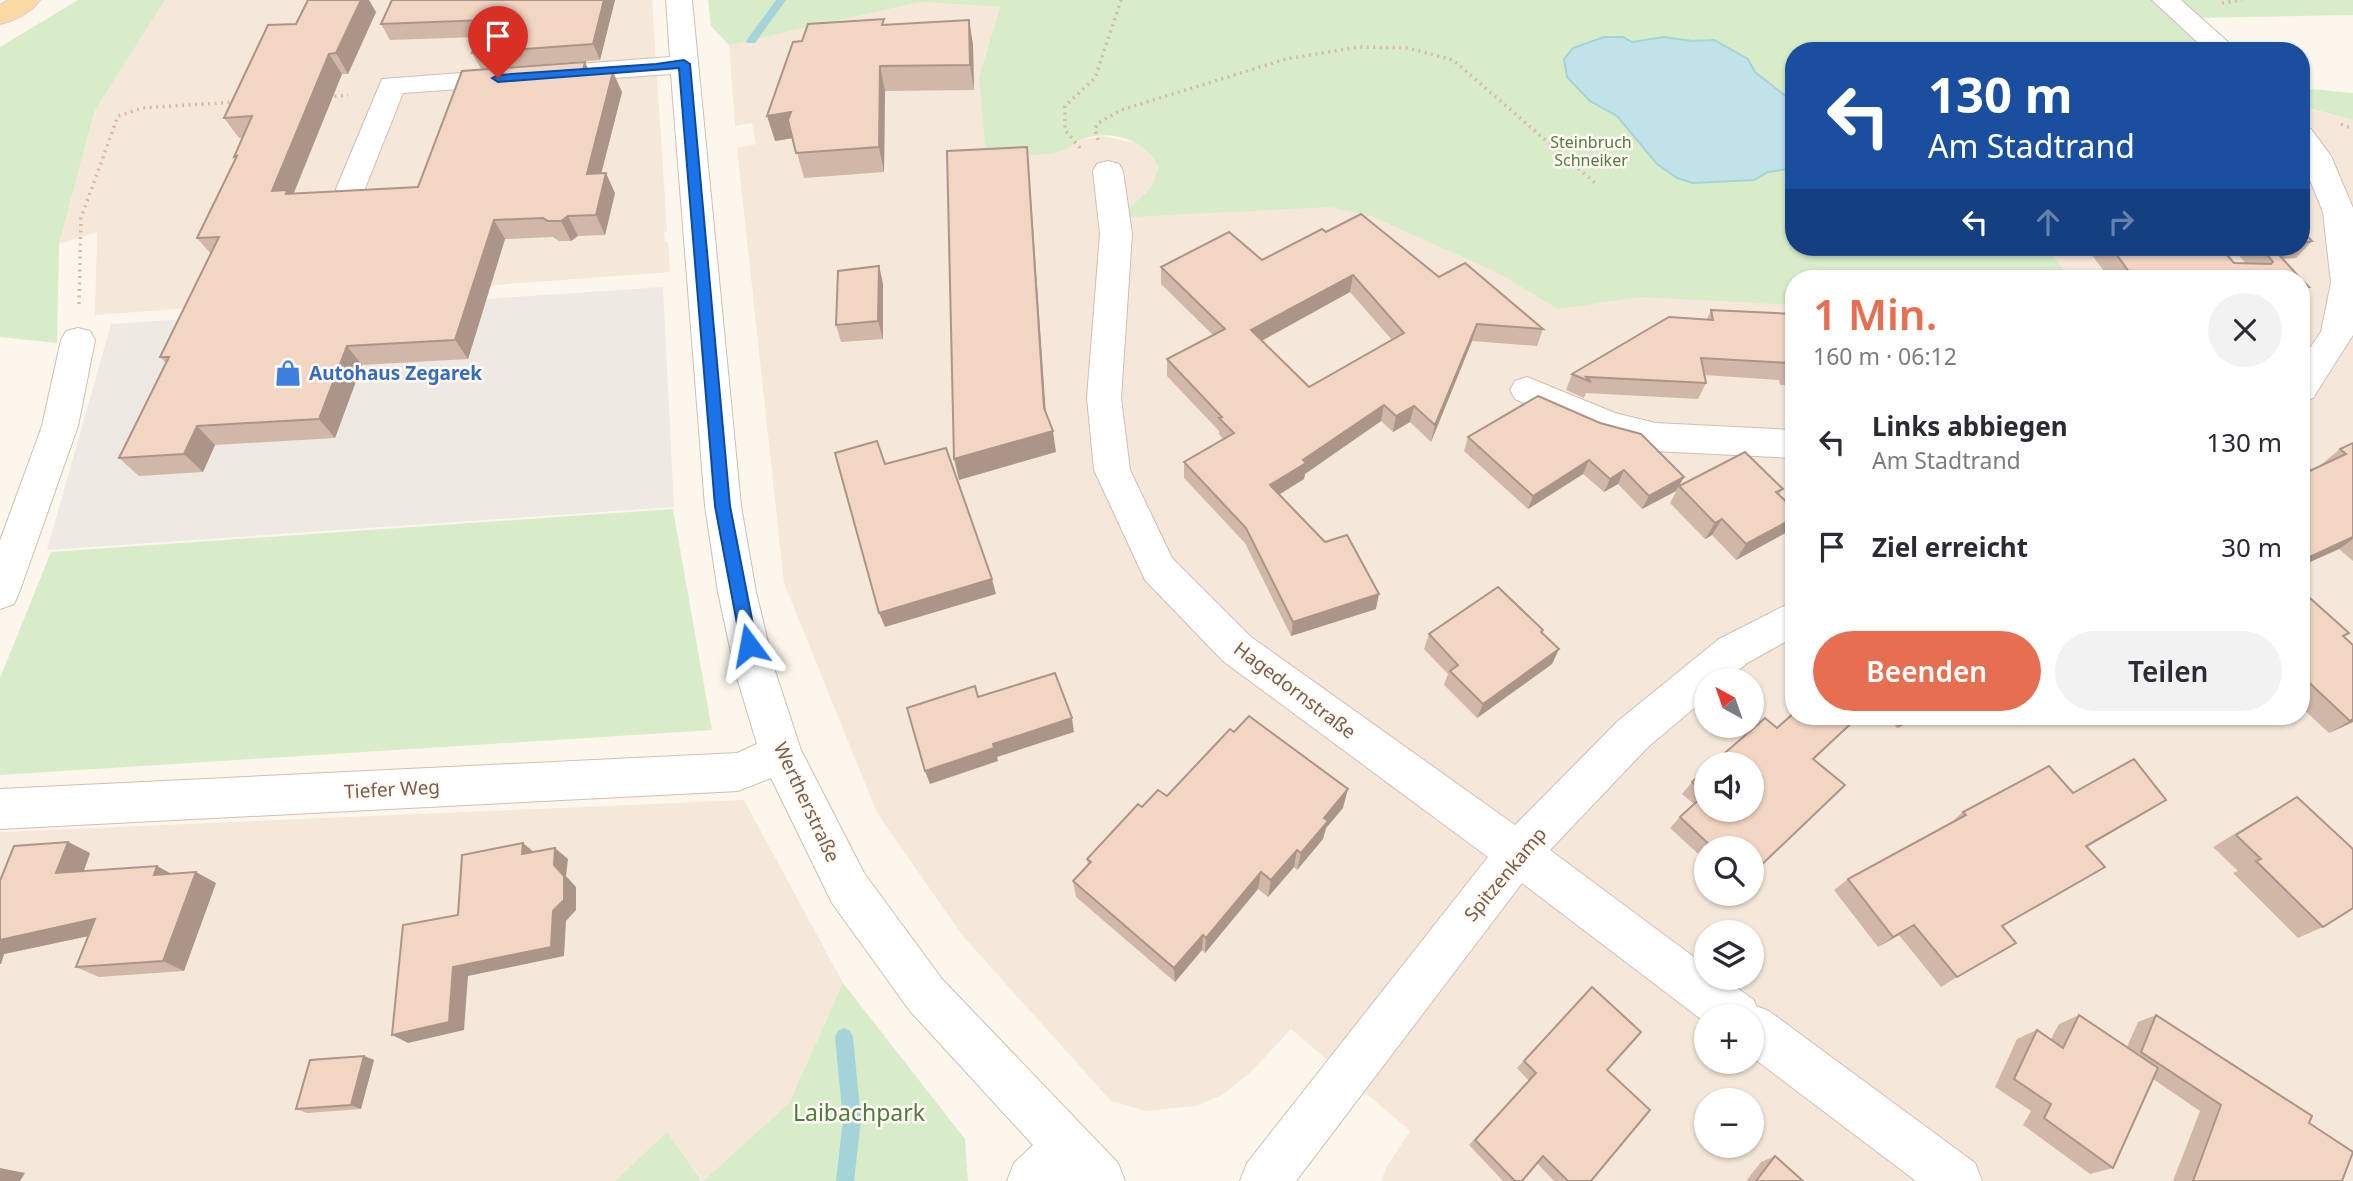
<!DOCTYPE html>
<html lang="de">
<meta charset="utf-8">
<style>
:root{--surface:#fff;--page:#f2f2f3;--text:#2b2b33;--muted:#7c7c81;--accent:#e76f51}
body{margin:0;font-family:"Noto Sans",sans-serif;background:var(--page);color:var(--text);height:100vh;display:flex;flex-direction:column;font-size:26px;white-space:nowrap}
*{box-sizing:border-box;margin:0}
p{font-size:23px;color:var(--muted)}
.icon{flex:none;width:38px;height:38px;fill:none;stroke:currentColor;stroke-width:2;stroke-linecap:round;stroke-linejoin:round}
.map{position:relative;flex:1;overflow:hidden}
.side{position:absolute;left:1785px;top:270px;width:525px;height:455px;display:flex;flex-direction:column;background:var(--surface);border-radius:28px;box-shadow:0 2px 5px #0004}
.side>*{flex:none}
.banner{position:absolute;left:1785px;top:42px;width:525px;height:214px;border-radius:28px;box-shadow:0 2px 5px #0004;background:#1a4fa0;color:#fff;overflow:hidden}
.needle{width:46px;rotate:320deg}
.buttons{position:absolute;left:1694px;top:668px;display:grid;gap:14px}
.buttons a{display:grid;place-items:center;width:70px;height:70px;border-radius:50%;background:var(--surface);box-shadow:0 2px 5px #0004;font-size:35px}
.pin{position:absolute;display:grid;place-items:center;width:60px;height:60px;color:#fff;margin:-72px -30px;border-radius:50% 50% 50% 0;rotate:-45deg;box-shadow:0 0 7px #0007}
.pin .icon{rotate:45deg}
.me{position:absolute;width:77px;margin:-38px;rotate:347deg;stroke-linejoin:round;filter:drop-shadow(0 0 5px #0008)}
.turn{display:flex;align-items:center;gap:24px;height:147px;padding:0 28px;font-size:32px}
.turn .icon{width:91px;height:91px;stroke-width:2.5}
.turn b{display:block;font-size:49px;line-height:60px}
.lanes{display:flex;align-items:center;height:66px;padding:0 28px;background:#0003;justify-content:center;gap:35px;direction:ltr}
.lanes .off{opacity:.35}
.round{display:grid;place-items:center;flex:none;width:74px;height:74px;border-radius:37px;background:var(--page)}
.summary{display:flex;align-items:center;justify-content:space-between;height:119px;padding:0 28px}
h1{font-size:42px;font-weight:600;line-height:52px;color:var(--accent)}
.action{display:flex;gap:14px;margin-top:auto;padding:14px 28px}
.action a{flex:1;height:80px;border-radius:42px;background:var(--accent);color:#fff;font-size:28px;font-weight:600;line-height:80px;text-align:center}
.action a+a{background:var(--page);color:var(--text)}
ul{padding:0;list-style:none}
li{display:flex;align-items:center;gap:21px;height:105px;padding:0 28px}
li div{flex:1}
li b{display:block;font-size:26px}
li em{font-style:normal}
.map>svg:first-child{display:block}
</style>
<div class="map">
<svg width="2353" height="1181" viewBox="0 0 2353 1181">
<rect width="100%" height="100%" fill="#fdf6ec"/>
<g fill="#f5e8da" fill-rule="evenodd">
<path d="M165 0H652L667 231 664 232 665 242H668L670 272 95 315 97 232 59 244 95 110Z"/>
<path d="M921 2 1000 7 979 77 1062 151 1081 140 1102 136 1141 144 1153 154 1159 167 1150 189 1128 209 1349 206 1794 302V716H2301V278H2051L2032 247H2301V107L2353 120V1181H1381L1386 1168 1410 1131 1291 1029 1252 1071 1222 1095 1196 1106 1146 1111 1111 1101 962 935 877 813 784 583 737 148 756 144 752 123 735 126 729 45ZM1706 681H1752V726H1706ZM1706 765H1752V810H1706ZM1706 849H1752V894H1706ZM1706 933H1752V978H1706ZM1706 1017H1752V1062H1706ZM1706 1101H1752V1146H1706Z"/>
<path d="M744 800 843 983 789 1103 703 1181 667 1133 615 1181H0V832Z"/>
</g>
<path fill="#efe9e4" d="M663 287 674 507 47 550 111 324Z"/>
<g fill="#d8ecc9">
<path d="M78 0H165L95 110 59 244 57 343 0 337V47Z"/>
<path d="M708 0H2156L2205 51H1794V247H2047L2069 278H1794V305L1639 297 1558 309 1500 274 1371 216 1331 207 1129 217 1128 209 1150 189 1159 167C1146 139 1109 128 1080 140 1074 143 1069 149 1062 151 1045 157 1006 155 986 156L979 77 1000 7 921 2 729 45 711 26Z"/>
<path d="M2174 0H2353V15L2197 18Z"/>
<path d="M2301 88 2353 93V120L2304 107 2301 105Z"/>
<path d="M673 509 712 730 0 775V678L51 552Z"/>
<path d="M843 983 965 1139 968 1181H703L789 1103Z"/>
<path d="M667 1132 702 1181H615Z"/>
</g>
<path fill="#bfe3e8" stroke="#a5d3da" stroke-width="2" d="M1604 37H1623L1632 42 1664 37 1692 41 1714 40 1748 59 1755 72 1788 98 1794 107V168L1768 172 1754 180 1693 183 1677 178 1657 164 1617 116 1590 101 1567 77 1564 59 1573 48Z"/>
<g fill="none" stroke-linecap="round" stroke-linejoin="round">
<g fill="#a5d3da" fill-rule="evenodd">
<path d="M776 0H786L755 43H747L746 41Z"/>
<path d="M844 1028 850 1031 853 1037 861 1120 854 1181H836L843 1120 835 1037 838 1031Z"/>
</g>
<defs>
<g id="minor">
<path d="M666 0H692L741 506 756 592 775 671 801 750 864 873 942 979 1118 1163 1125 1181H1007L1014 1163 1033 1145 910 1011 832 903 771 778 738 791 0 829V789L737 753 757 744 735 671 718 592 705 506 671 74 403 93 362 196 351 199 340 196 336 189 382 79 670 57Z"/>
<path d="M2152 0H2181L2238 51H2207Z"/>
<path d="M2301 127 2311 129 2331 156 2353 208V335L2313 398 2301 402V361L2321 332 2331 283 2323 212 2301 158Z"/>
<path d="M1108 161 1119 164 1123 171 1132 234 1121 398 1130 470 1172 558 1251 637 1515 825 1618 721 1719 639 1794 601V637L1747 663 1726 681H1706V698L1648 747 1550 850 1706 966V978H1723L1754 1000 1756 1006 1769 1011 1975 1163 1982 1181H1916L1752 1057V1017H1706V1023L1522 883 1296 1181H1240L1247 1163 1488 857 1223 661 1145 580 1094 470 1087 398 1100 234 1093 171 1097 164Z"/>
<path d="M78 328 90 331 95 340 78 426 19 593 14 604 0 609V541L42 426 61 340 66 331Z"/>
<path d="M1527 377 1615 413 1655 423 1794 430V458L1655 451 1595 435 1515 399 1510 390 1515 381Z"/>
</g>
<path id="major" d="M8 0H40C32 12 14 21 0 24V5Z"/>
</defs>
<use href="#minor" stroke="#d1beb0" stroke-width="2"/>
<use href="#major" stroke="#dad1cd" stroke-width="2"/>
<g stroke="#d9b8a5" stroke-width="3.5" stroke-dasharray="2 4.5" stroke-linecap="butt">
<path d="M2222 3 2242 0"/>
<path d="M328 97 348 95"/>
<path d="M2341 124 2353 129"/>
<path d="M1098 140 1095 130 1097 124 1121 110 1286 59 1358 47 1408 48 1453 60 1595 183"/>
<path d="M1080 148 1065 130V106L1095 78 1121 0"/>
<path d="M79 304 81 218 118 116 142 108 236 102"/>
</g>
<use href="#minor" fill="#fff" fill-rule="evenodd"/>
<use href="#major" fill="#fbd9a5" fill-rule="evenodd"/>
</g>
<g fill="#d1b7a8" fill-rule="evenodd">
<path d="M392 0H615L600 60 481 69 472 53 478 37 390 40 381 24Z"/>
<path d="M376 12 348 74H342L294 193 418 187 590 73 622 92 601 173 615 193 605 235 578 236 571 241H559L553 237 505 239 468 359 362 365 335 438 215 445 203 472 139 476 119 458 166 363 160 357 211 254 197 238 236 160 234 157 242 138H239L224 118 296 24Z"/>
<path d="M969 20 973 45 974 90 885 91 884 172 804 178 793 138 775 141 802 41 885 25Z"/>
<path d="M2301 230 2312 241 2296 258 2283 259 2300 278H2109L2086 247H2220L2234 263 2246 264 2232 247H2301Z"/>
<path d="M1326 232 1439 277 1543 329 1537 346 1472 341 1431 442 1410 422 1393 432 1381 421 1305 474 1304 479 1279 495 1376 609 1291 636 1245 543 1184 478V462L1223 439 1219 434V431L1167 376V359L1213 335 1161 284V267L1262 260ZM1350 292 1392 340 1309 387 1262 341Z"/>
<path d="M879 266 883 284V339L841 342 836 325Z"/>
<path d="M2301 279 2309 287 2301 295Z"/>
<path d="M1711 310 1794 314V385H1780L1779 380 1704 375 1706 383 1698 399 1586 393 1584 398 1566 390 1572 374 1707 319Z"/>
<path d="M1468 437 1684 477 1676 491 1642 509 1618 484 1604 492 1583 474 1528 509 1464 451Z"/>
<path d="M2353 443V561L2339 549 2301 566V475L2323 465 2322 464 2340 449Z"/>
<path d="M1679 486 1783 489 1779 495 1789 531 1736 560 1712 535 1705 539 1670 503Z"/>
<path d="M2301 590 2344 636 2353 645V722L2329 733 2301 707Z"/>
<path d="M1542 633 1559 649 1552 664 1477 718 1444 685 1448 674 1424 649 1429 634Z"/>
<path d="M1794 716H1860L1814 759 1752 849H1706V861L1670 828 1680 817 1694 804 1682 794 1692 782Z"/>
<path d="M1887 716H1923L1897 728Z"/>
<path d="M2073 793 2166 800 2087 847 2002 926 1957 977 1941 987 1899 935 1878 947 1834 890 1848 879 1948 825 1963 812Z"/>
<path d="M1167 796 1343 808 1326 828 1323 839 1297 870 1294 867 1268 897 1258 889 1205 953 1202 950 1175 982 1076 897 1073 881 1088 866 1087 859 1142 807Z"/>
<path d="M2297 797 2323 927 2298 938 2233 873 2238 871 2213 847 2274 810Z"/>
<path d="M68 842 90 853 84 871 157 866 170 874 216 883 184 971 99 977 76 967 88 936 4 954 1 964H0V881Z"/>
<path d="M1592 987 1607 1070 1591 1181H1554L1537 1163 1522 1181H1503L1469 1145 1529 1081 1517 1068Z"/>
<path d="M2079 1015 2127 1047 2138 1022 2156 1015 2309 1123 2342 1181H2173L2200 1111 2153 1079 2113 1168 2090 1174 2023 1125 2031 1111 1995 1087 2017 1039 2037 1030 2051 1039 2059 1024Z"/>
<path d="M364 1056 374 1060 361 1109 307 1113 296 1109Z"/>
<path d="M1775 1156 1803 1181H1746L1761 1162Z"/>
</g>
<g fill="#aa9588">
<path d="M361 0H369L376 12 348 74 336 53Z"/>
<path d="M604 0H615L600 60 593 44Z"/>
<path d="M969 20 973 45 974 90 970 65Z"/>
<path d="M329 54 342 74 292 197 272 191Z"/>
<path d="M585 62 594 82 582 74Z"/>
<path d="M880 66 885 91 884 172 879 147Z"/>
<path d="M613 72 622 92 596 194 587 174Z"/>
<path d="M791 112 799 137 775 141 767 116Z"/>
<path d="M1027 147 1029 169 1047 429 1044 408Z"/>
<path d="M606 173 615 193 605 235 596 215Z"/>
<path d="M568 216 578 236 571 241 561 221Z"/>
<path d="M494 220 505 239 468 359 455 340Z"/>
<path d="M879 266 883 284V339L878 321Z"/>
<path d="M1353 275 1350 292 1250 347 1251 330Z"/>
<path d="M1477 324 1472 341 1431 442 1435 425Z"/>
<path d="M347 346 362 365 335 438 319 419Z"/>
<path d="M1384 405 1381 421 1305 474 1304 479 1268 501 1270 485 1303 460Z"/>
<path d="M1414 406 1410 422 1393 432 1396 416Z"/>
<path d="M197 426 215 445 203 472 184 454Z"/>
<path d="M1053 431 1056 452 959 480 954 459Z"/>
<path d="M1589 460 1583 474 1528 509 1533 496Z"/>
<path d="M1624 470 1618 484 1604 492 1610 479Z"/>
<path d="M1684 477 1676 491 1642 509 1649 496Z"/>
<path d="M1794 518V524L1789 531 1736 560 1746 544Z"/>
<path d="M1722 519 1712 535 1705 539 1715 523Z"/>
<path d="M2353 537V539L2339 549 2301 566V561Z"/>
<path d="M992 579 996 594 885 627 879 613Z"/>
<path d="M1379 594 1376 609 1291 636 1293 622Z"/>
<path d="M1559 649 1552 664 1477 718 1483 704Z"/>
<path d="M1909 716H1923L1897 728Z"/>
<path d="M1072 718 1074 732 997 757 998 761 930 784 925 771 993 744Z"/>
<path d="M2353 719V722L2329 733Z"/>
<path d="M1348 789 1343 808 1326 828 1323 839 1297 870 1301 853 1324 818Z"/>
<path d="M2166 800 2147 812 2068 858 2086 846Z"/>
<path d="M68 842 90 853 79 884 56 873Z"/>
<path d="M523 843 536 854H522Z"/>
<path d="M555 848 568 859 566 876 576 887V910L566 921 564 956 468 976 464 1030 408 1043 392 1035 453 967 554 865Z"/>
<path d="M1297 850 1294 867 1268 897 1271 880Z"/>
<path d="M157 866 177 877 154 875Z"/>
<path d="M196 872 216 883 184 971 163 961Z"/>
<path d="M1261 872 1258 889 1205 953 1206 938Z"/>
<path d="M95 919 117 930 4 954 1 964H0V940Z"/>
<path d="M1914 925 1899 935 1878 947 1893 937Z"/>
<path d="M1203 935 1202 950 1175 982 1174 968Z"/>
<path d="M364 1056 374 1060 361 1109 351 1105Z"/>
<path d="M0 1168 25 1173 20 1181H0Z"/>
</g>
<g fill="#f3d5c3" stroke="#aa9588" stroke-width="2" fill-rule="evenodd">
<path d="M308 0H361L336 53 329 54 272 191 287 190 286 194 418 187 462 71 585 62 582 74 613 72 587 174 606 173 596 215 568 216 561 221H548L543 218 494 220 455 340 347 346 319 419 197 426 184 454 119 458 169 357H160L219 237 197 238 237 156 234 157 252 116 224 118 268 25 296 24Z"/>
<path d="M392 0H604L593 44 472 53 485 20 381 24Z"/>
<path d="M884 19 882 25 969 20 970 65 880 66 879 147 796 153 788 120 791 112 767 116 793 42 802 41 808 24Z"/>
<path d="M1027 147 1044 408 1053 431 954 459 947 151Z"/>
<path d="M1361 214 1439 277 1465 263 1543 329 1477 324 1435 425 1414 406 1396 416 1384 405 1303 460 1306 463 1270 485 1325 542 1347 535 1379 594 1293 622 1246 528 1184 462 1234 433 1219 418 1222 417 1167 359 1225 329 1161 267 1229 232 1262 260 1322 229 1326 232ZM1353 275 1404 333 1309 387 1251 330Z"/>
<path d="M2301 230 2312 241 2301 243Z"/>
<path d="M2111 247H2220L2234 263 2271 264 2273 262 2261 247H2272L2300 278H2141L2137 272 2130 273Z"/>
<path d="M879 266 878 321 836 325 838 271Z"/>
<path d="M2301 279 2309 287 2301 288Z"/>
<path d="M1711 310 1794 314V369L1790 368 1789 363 1701 358 1706 383 1586 377 1591 382 1572 374 1669 317 1713 320Z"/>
<path d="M1538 396 1600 423 1641 434 1684 477 1649 496 1624 470 1610 479 1589 460 1533 496 1468 437Z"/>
<path d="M877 441 885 464 946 448 992 579 879 613 835 453Z"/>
<path d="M2353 443V537L2301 561V475L2346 454 2340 449Z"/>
<path d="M1745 452 1783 489 1776 492 1794 509V518L1746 544 1722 519 1715 523 1679 486Z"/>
<path d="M1498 587 1543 630 1541 632 1559 649 1483 704 1450 671 1458 665 1429 634Z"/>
<path d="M2301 590 2349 633 2343 636 2353 645V719L2350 721 2301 675Z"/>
<path d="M1055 673 1072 718 993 744 994 748 925 771 907 708 975 686 978 697Z"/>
<path d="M1794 713V716H1859L1813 759 1845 785 1752 874V849H1714L1680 817 1705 794 1692 782 1706 769V810H1752V765H1711L1765 718 1777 728Z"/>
<path d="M1249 716 1348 789 1324 818 1328 821 1301 853 1297 850 1271 880 1261 872 1206 938 1203 935 1174 968 1073 881 1091 862 1087 859 1138 804 1142 807 1158 790 1167 796 1230 729 1234 732Z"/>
<path d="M2134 759 2166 800 2086 846 2105 867 2002 926 2016 943 1957 977 1914 925 1893 937 1848 879 1966 815 1963 812 2049 766 2073 793Z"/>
<path d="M2297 797 2353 849V908L2323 927 2256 861 2261 859 2236 835Z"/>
<path d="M68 842 56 873 157 866 154 875 196 872 163 961 76 967 95 919 0 940V881L14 846Z"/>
<path d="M523 843 522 854 555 848 554 865 564 876V900L553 911 551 947 453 967 449 1022 392 1035 403 925 458 915 462 855Z"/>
<path d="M1592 987 1641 1032 1607 1070 1650 1110 1591 1181H1568L1543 1156 1522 1181H1515L1475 1140 1536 1073 1524 1061Z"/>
<path d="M2079 1015 2158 1068 2113 1168 2044 1118 2051 1104 2014 1079 2037 1030 2063 1048Z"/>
<path d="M2156 1015 2312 1116 2309 1123 2353 1152 2342 1181H2193L2221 1105 2141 1052Z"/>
<path d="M364 1056 351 1105 296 1109 310 1060Z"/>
<path d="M1775 1156 1803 1181H1756Z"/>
</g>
<path fill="#1a73e8" stroke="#114b97" stroke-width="2" d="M684 60 690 64 730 506 757 645 755 650H743L741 645 715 506 679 68 498 82 492 78 498 75 656 64Z"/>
<defs>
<symbol id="shop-bare" viewBox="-9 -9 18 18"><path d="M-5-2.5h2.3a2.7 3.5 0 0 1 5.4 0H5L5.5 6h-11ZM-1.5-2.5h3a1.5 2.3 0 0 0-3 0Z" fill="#3f7fe0" stroke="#fffaf3" stroke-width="2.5" paint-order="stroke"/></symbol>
</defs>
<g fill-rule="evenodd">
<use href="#shop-bare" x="269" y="354" width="38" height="38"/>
</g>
<g text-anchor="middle" stroke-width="5" stroke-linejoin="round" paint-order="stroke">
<g font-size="16" fill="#537a41" stroke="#fffaf3">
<text x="1591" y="148">Steinbruch<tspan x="1591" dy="18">Schneiker</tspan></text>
</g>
<g font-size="19" font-weight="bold" fill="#366cbe" stroke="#fffaf3" text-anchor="start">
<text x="309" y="380">Autohaus Zegarek</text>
</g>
<g font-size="19" fill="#7a5c4d" stroke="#fffaf3">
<text transform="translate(1295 690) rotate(37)" y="7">Hagedornstraße</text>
<text transform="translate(392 789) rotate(-3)" y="7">Tiefer Weg</text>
<text transform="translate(807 802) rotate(65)" y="7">Wertherstraße</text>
<text transform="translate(1505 874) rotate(-50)" y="7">Spitzenkamp</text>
</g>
<g font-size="23" fill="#537a41" stroke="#fffaf3">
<text x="859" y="1121">Laibachpark</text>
</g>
</g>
</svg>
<div class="buttons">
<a><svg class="needle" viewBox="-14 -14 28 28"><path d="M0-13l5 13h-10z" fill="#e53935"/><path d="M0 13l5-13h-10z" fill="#7c7c81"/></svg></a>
<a><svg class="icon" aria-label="sound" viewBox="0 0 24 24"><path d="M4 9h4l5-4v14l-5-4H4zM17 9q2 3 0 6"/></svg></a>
<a><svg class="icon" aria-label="search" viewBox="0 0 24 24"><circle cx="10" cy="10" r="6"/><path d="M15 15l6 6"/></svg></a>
<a><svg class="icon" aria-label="layers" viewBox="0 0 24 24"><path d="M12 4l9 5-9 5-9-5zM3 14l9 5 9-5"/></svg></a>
<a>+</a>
<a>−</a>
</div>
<div class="pin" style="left:498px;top:78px;background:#d93025"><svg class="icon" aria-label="arrive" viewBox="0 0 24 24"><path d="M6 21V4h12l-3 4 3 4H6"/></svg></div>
<svg class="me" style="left:749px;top:645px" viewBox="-20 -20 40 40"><path d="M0-17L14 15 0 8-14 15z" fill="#1a73e8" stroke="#fff" stroke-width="4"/></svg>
<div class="banner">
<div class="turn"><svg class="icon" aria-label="left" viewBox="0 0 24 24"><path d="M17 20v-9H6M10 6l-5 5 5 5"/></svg><div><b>130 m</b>Am Stadtrand</div></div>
<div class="lanes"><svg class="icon" aria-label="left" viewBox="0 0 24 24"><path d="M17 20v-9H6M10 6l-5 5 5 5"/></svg><svg class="icon off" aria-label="ahead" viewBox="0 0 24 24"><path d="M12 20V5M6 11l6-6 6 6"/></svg><svg class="icon off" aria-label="right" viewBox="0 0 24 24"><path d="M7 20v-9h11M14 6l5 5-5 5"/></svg></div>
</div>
<section class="side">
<div class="summary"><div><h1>1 Min.</h1><p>160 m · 06:12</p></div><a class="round"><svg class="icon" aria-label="close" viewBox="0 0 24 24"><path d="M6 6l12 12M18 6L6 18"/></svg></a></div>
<ul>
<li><svg class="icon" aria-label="left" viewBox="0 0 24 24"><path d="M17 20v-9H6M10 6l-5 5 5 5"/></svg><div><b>Links abbiegen</b><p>Am Stadtrand</p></div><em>130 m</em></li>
<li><svg class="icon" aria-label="arrive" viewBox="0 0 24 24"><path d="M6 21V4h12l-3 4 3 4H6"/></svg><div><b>Ziel erreicht</b></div><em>30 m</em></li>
</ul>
<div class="action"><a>Beenden</a><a>Teilen</a></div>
</section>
</div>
